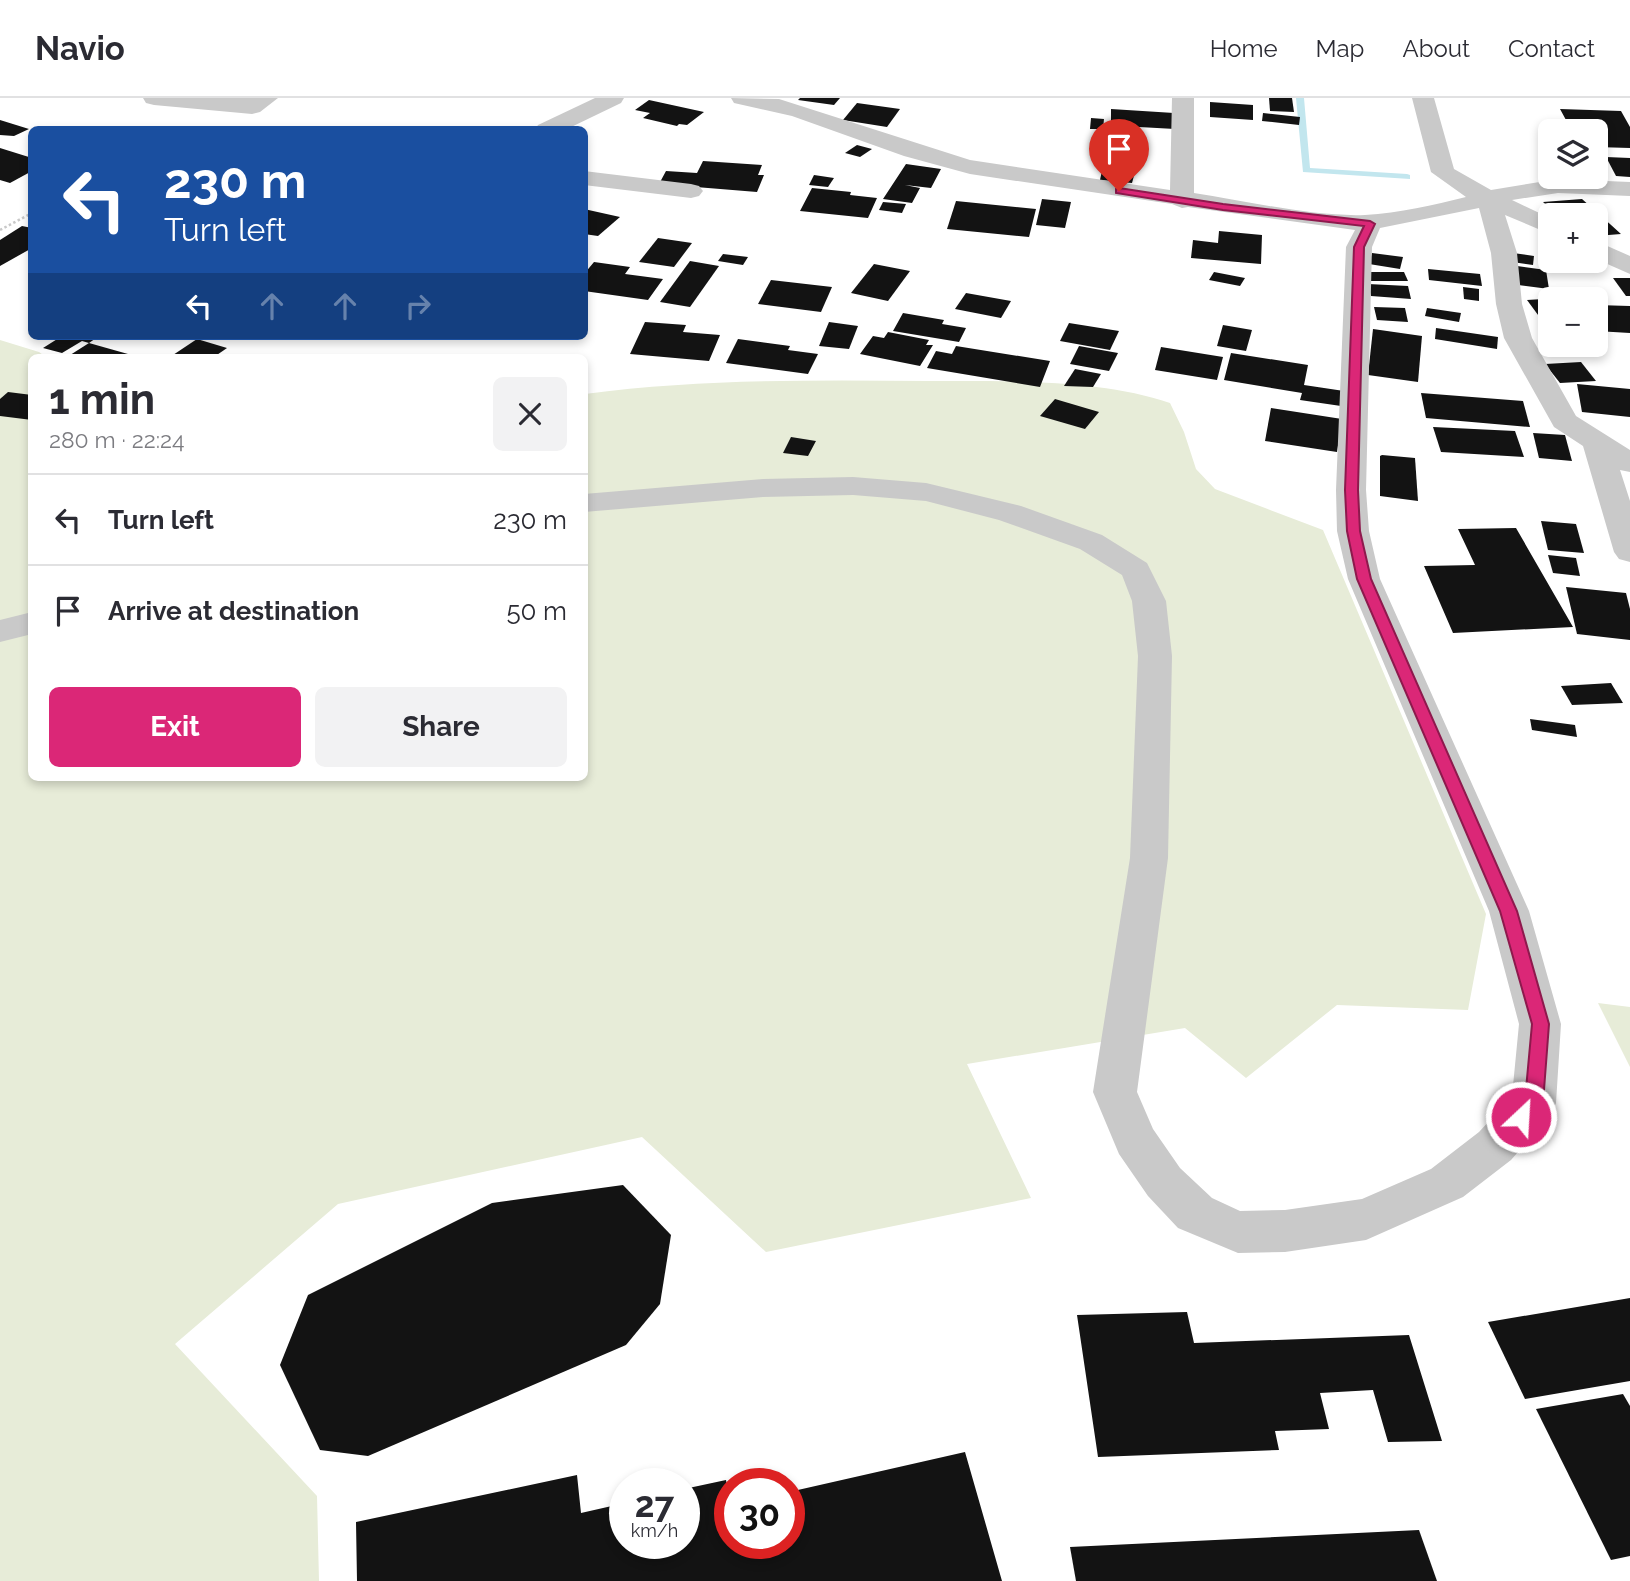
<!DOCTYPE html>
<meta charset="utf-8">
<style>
:root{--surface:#fff;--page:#f2f2f3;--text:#2b2b33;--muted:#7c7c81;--line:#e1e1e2;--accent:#db2777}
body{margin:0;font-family:Raleway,sans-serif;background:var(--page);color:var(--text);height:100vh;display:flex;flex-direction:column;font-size:26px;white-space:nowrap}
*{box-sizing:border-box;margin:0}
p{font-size:23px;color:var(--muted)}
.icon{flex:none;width:38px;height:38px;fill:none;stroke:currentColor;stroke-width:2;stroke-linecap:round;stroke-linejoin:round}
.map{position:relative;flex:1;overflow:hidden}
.details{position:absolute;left:28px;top:256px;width:560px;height:427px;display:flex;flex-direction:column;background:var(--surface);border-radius:10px;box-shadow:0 4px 10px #0003}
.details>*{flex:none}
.guide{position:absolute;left:28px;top:28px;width:560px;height:214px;border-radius:10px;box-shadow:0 4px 10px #0003;background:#1a4fa0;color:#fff;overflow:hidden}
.tools{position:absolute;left:1538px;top:21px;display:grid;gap:14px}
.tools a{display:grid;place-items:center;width:70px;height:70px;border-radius:10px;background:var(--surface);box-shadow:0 4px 10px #0003;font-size:35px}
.speed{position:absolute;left:609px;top:1370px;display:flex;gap:14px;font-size:35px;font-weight:700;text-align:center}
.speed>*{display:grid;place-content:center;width:91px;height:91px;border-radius:50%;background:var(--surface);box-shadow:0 4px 10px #0003;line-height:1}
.speed small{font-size:18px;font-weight:400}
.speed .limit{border:10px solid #d22;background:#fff;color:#111}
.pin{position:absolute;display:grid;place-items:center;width:60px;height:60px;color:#fff;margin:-72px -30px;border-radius:50% 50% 50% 0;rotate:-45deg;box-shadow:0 0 7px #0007}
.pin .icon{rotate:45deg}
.me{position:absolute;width:77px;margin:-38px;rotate:25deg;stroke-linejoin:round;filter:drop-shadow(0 0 5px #0008)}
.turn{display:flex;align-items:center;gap:24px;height:147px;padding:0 21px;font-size:32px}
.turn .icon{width:91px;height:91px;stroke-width:2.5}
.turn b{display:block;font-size:49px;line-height:60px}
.lanes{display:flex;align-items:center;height:66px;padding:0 21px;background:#0003;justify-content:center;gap:35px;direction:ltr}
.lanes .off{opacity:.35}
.round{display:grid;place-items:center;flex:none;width:74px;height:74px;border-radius:10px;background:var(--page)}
.summary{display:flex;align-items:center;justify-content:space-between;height:119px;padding:0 21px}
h1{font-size:42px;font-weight:700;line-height:52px}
.primary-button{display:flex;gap:14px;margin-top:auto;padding:14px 21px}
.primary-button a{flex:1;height:80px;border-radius:10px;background:var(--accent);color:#fff;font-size:28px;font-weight:700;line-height:80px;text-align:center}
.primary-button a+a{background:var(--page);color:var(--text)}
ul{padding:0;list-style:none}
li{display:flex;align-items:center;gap:21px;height:91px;padding:0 21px;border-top:2px solid var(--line)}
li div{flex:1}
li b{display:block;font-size:26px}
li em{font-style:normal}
header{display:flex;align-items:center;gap:42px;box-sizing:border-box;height:98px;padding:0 35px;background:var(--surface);border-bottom:2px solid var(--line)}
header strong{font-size:33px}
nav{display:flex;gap:38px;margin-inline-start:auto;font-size:24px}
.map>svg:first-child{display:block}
</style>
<header>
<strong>Navio</strong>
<nav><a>Home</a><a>Map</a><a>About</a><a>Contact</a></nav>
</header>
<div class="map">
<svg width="1630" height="1483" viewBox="0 0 1630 1483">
<rect width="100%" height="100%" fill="#fff"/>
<g fill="#e7ecd8">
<path d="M0 242 39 254 46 259H32V679H584L585 296C699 281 813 282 928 283 1003 283 1100 281 1170 305L1184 334 1196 371 1215 391 1323 432 1486 816 1468 912 1337 907 1246 980 1185 930 967 966 1031 1100 766 1154 642 1039 338 1106 175 1246 317 1398 319 1483H0Z"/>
<path d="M1598 905 1630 909V969Z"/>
</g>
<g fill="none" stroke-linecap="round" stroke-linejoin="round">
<path fill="#c2e6ee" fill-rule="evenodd" d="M1296 0H1304L1310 70 1407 76 1410 77V81L1303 74Z"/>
</g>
<g fill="#131313">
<path d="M800 0H840L834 7 798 2Z"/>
<path d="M1269 0H1292L1294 14 1270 13Z"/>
<path d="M649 2 704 14 687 27 679 26 677 28 643 20 650 15 635 12Z"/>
<path d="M1210 4 1253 7V22L1210 19Z"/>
<path d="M857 5 900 11 887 29 843 22Z"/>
<path d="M1111 11 1174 15 1175 31 1139 29V34L1111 33Z"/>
<path d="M1560 11 1621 13 1630 29V50L1596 49V33H1572Z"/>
<path d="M1263 15 1300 19 1299 27 1262 23Z"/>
<path d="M1091 20 1104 21 1103 31H1090Z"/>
<path d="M0 22 29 31 14 38 0 37Z"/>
<path d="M857 47 872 51 860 59 845 55Z"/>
<path d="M0 50 32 60V73L10 85 0 82Z"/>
<path d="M1606 59 1630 60V79L1616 78Z"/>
<path d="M703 63 762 67 758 77H764L757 94 659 86 666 73 697 75Z"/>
<path d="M906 66 941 71 931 90 905 87 920 90 912 105 883 101Z"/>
<path d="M1103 68 1135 74 1132 85 1100 82Z"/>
<path d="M814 77 834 80 828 89 809 87Z"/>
<path d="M812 90 851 94 850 97 877 100 868 120 800 113Z"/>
<path d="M1042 101 1071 104 1065 130 1036 127Z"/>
<path d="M1582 101 1600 117 1621 136 1596 138V117H1557L1543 104Z"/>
<path d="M956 103 1036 111 1029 139 947 131Z"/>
<path d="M883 104 906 106 902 115 879 112Z"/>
<path d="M584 111 620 119 598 138 584 136Z"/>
<path d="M22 128 32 130V150L0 168V142Z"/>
<path d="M1219 133 1262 137 1261 166 1191 160 1193 142 1218 145Z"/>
<path d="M658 140 692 145 674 169 639 164Z"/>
<path d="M1372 155 1403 159 1400 171 1369 166Z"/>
<path d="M1513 155 1534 158 1533 167 1512 164Z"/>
<path d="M723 156 748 159 743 167 718 163Z"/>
<path d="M690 163 719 168 690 209 660 204Z"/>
<path d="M594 164 630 169 625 176 663 181 648 202 584 193V176Z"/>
<path d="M874 166 910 173 888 203 851 195Z"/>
<path d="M1517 168 1546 172 1549 191 1518 187Z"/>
<path d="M1428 171 1480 176 1482 188 1429 182Z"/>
<path d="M1214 174 1245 180 1240 188 1209 182Z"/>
<path d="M1367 174H1404L1408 183H1371Z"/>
<path d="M1613 180H1630V198H1626Z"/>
<path d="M771 182 832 189 821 214 758 206Z"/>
<path d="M1368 186 1408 188 1411 201 1371 198Z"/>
<path d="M1463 189 1479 191V203L1464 201Z"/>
<path d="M966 195 1011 203 1001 220 955 211Z"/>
<path d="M1543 201 1550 211V221H1541L1527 202Z"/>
<path d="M1596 207 1630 208V235L1596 233Z"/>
<path d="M1374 209 1405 210 1408 224 1377 222Z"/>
<path d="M1427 210 1461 215 1459 224 1425 218Z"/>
<path d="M903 215 944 222 942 226 966 230 959 244 893 233Z"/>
<path d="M645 224 686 227 683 234 720 237 709 263 630 256Z"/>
<path d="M829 224 858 228 849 251 819 248Z"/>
<path d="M1069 225 1119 233 1110 252 1060 243Z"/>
<path d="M1223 227 1252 232 1246 253 1217 248Z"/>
<path d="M1436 230 1498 239 1497 251 1435 241Z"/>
<path d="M1373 231 1422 238 1418 284 1368 277Z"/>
<path d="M888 234 929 242 926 247H933L920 268 860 256 873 238 884 240Z"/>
<path d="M62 238H99L89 245 82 243 62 255 43 250Z"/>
<path d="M197 241 227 250 214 259H170Z"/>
<path d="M738 241 790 248 788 252 818 256 808 276 726 265Z"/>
<path d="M89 245 135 258 134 259H67Z"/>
<path d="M956 248 1050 263 1040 289 927 270 936 253 952 256Z"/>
<path d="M1079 248 1118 255 1109 273 1070 266Z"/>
<path d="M1161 249 1223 259 1217 282 1155 272Z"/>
<path d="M1231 255 1308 267 1304 287 1344 293 1341 308 1300 302 1302 295 1224 282Z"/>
<path d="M1581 264 1596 283 1560 285 1545 266Z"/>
<path d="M1075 271 1101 276 1093 289 1064 288Z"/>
<path d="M1577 286 1630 291V319L1582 314Z"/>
<path d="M8 294 32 297V322L0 318V301Z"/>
<path d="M1421 295 1523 303 1530 329 1426 320Z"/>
<path d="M1055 301 1099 314 1085 331 1040 318Z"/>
<path d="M1271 310 1342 321 1337 354 1265 343Z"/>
<path d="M1433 329 1515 333 1524 359 1441 354Z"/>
<path d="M1533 335 1565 337 1572 363 1539 360Z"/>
<path d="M791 339 816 343 808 358 783 355Z"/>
<path d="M1382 357 1415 360 1418 403 1380 398V358Z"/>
<path d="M1541 423 1576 426 1584 455 1548 452Z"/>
<path d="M1516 430 1573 529 1453 535 1424 468 1475 467 1458 431Z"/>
<path d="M1548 457 1576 460 1580 478 1553 475Z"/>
<path d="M1566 489 1626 495 1630 511V542L1577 536Z"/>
<path d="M1611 585 1623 605 1572 607 1561 588Z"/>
<path d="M1530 621 1575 627 1577 639 1532 632Z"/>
<path d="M623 1087 671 1137 660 1206 626 1247 368 1358 320 1352 280 1267 308 1197 492 1105Z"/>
<path d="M1630 1200V1283L1525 1301 1488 1224Z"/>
<path d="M1187 1214 1194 1245 1409 1237 1442 1343 1388 1344 1373 1292 1320 1295 1329 1331 1275 1333 1279 1352 1098 1359 1077 1217Z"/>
<path d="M1623 1296 1630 1308V1458L1611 1462 1536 1311Z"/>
<path d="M965 1354 1002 1483H357L356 1424 577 1377 581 1415 625 1405V1446H684V1391L726 1382 730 1402V1446H789V1394Z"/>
<path d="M1419 1432 1437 1483H1076L1070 1449Z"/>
</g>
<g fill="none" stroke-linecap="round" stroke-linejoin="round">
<path stroke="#c9c9c9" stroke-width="2.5" stroke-dasharray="2.5 2.5" stroke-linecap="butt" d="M0 132 32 115"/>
<g fill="#c9c9c9" fill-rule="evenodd">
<path d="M143 0H278L260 14 252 16 154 7 146 5Z"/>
<path d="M595 0H624L621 5 565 32H535L538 27Z"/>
<path d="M731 0 779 1 970 62 1170 92 1172 0H1194V95C1247 103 1313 119 1365 117 1400 115 1433 107 1466 99L1431 74 1412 0H1434L1454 71 1491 92 1558 81 1630 84V98L1558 95 1512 102 1550 120V136L1505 117 1517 155 1522 206 1532 240 1576 318 1630 352V374L1620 372 1630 403V464L1619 461 1614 454 1583 348 1554 329 1504 240 1496 206 1491 155 1479 110 1380 130 1372 149 1366 392 1369 433 1380 481 1529 813 1561 926 1556 1005 1550 1018 1511 1062 1463 1099 1366 1142 1285 1154 1238 1155 1178 1130 1148 1098 1119 1056 1093 994 1130 760 1138 558 1132 503 1122 477 1080 451 999 422 926 403 853 397 763 399 584 414V396L763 381 853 379 926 385 1021 408 1102 437 1147 465 1166 503 1172 558 1168 760 1137 994 1153 1031 1180 1070 1212 1100 1240 1113 1285 1112 1362 1101 1431 1071 1479 1034 1512 998 1519 926 1489 813 1348 481 1337 433 1336 392 1346 149 1355 132 1188 109 1182 110 1172 106 970 76 904 58 792 18 734 5Z"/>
<path d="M584 73 691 86 699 88 703 93 699 98 691 100 584 87Z"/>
<path d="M1596 143 1630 158V176L1596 161Z"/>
<path d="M32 514V536L0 544V522Z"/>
</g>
</g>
<path fill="#db2777" stroke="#8e194d" stroke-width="2" d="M1119 90 1223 106 1370 123 1375 126 1364 149 1358 392 1360 433 1371 481 1517 813 1549 926 1543 1005 1528 1025 1521 1027 1515 1025 1512 1019 1525 1002 1532 926 1500 813 1357 481 1347 433 1345 392 1354 149 1364 128 1223 112 1116 95V91Z"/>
</svg>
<div class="tools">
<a><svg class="icon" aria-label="layers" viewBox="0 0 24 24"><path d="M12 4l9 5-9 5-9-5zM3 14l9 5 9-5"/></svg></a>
<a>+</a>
<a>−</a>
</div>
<div class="speed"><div>27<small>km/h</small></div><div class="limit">30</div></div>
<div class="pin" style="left:1119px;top:93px;background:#d93025"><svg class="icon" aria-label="arrive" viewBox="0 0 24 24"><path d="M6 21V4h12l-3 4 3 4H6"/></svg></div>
<svg class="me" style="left:1521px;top:1019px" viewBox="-20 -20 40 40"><circle r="17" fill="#db2777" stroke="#fff" stroke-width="3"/><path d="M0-11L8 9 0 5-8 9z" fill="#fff"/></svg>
<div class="guide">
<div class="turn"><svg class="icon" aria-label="left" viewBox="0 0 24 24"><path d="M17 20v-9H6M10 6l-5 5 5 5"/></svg><div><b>230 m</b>Turn left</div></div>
<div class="lanes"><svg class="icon" aria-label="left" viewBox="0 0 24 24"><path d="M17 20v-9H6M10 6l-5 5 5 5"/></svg><svg class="icon off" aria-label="ahead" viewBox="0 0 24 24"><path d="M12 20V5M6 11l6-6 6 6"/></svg><svg class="icon off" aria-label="ahead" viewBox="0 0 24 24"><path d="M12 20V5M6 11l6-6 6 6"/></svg><svg class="icon off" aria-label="right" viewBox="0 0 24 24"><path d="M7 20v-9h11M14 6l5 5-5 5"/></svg></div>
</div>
<section class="details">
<div class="summary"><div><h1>1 min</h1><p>280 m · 22:24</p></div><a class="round"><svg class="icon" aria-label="close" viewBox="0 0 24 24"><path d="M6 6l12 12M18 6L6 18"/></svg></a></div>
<ul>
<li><svg class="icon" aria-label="left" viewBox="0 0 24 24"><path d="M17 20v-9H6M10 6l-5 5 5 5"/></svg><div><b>Turn left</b></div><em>230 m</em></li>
<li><svg class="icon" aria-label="arrive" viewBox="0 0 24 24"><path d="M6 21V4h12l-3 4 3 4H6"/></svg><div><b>Arrive at destination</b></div><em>50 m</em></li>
</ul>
<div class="primary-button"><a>Exit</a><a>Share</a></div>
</section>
</div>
